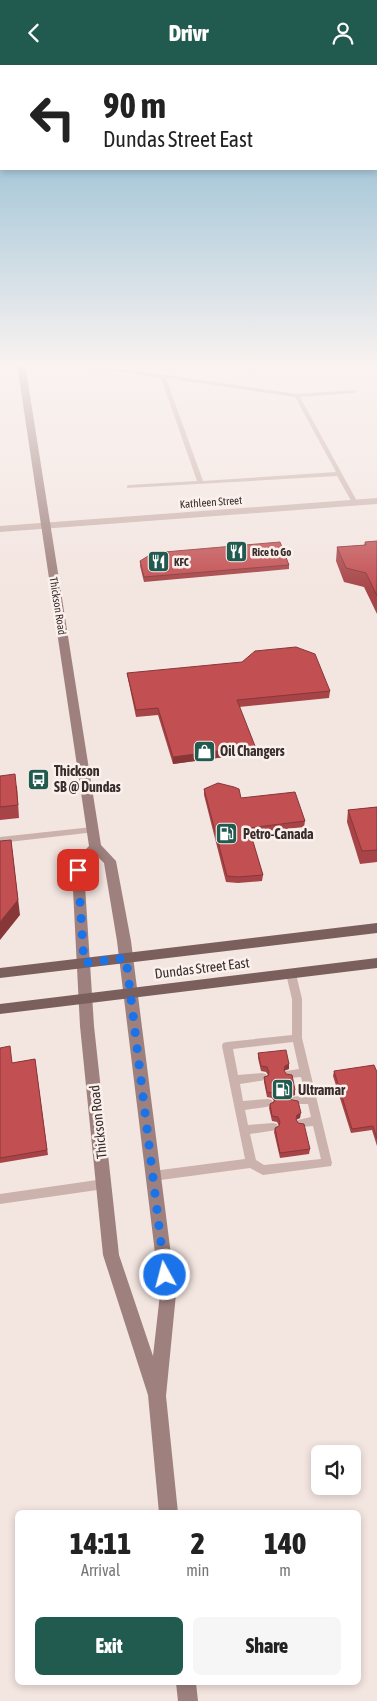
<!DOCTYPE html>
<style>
:root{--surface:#fff;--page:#f6f6f6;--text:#222;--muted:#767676;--accent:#215a4e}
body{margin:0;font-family:"Asap Condensed",sans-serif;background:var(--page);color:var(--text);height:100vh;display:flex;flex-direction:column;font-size:19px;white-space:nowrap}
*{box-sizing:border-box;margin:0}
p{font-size:16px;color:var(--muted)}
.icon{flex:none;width:28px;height:28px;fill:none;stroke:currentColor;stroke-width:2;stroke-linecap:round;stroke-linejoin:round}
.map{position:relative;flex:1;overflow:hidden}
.panel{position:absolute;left:15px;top:1445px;width:346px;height:175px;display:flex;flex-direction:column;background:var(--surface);border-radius:8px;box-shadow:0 2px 8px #0003}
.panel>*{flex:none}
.banner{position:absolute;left:0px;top:0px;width:378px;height:105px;box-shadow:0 2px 8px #0003;background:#fff;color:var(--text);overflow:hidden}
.tools{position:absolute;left:311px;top:1380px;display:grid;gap:10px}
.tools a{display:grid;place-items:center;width:50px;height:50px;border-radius:8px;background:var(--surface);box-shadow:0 2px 8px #0003;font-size:25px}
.pin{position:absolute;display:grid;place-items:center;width:42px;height:42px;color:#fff;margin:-21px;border-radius:10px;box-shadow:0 2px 8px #0006}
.me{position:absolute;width:55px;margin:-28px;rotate:353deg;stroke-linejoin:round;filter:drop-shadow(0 0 4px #0008)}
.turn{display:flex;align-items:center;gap:18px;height:105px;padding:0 20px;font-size:22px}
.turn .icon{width:65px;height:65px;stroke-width:2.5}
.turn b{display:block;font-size:35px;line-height:42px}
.eta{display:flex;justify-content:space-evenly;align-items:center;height:85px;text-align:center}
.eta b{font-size:30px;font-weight:800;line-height:35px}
.primary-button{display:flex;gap:10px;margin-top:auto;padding:10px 20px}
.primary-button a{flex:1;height:58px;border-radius:8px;background:var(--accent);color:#fff;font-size:20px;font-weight:800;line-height:58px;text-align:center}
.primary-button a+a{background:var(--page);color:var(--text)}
header{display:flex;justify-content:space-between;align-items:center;height:65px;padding:0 20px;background:var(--accent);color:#fff;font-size:22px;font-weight:800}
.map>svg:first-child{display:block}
</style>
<header><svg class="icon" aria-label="back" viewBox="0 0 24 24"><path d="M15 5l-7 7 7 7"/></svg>Drivr<svg class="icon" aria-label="person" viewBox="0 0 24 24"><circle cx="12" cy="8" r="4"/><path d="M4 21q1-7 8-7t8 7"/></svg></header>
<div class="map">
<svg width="377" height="1636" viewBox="0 0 377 1636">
<rect width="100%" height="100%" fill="#f3e5e0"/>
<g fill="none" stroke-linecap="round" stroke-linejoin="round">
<g fill="#cbb2ac" fill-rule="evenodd">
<path d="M82 299H90L297 329 356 325 357 326 354 328 300 332 358 438 353 439 337 411 127 423V421L129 420 197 416 161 313 84 302ZM166 313 295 332 336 407 203 416Z"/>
<path d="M92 762 95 763 96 765 95 767 0 778V772Z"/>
<path d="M291 905 294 906 296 909 302 934V973L332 1098 331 1101 263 1110 250 1103 153 1116 149 1114 148 1111 149 1108 153 1106 245 1094 222 981 223 978 227 977 292 970V934L286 909 288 906ZM293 977 299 1004 286 1006 285 1009 286 1012 290 1013 301 1012 306 1030 292 1032 291 1035 292 1038 296 1039H308L311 1052 298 1055 297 1058 298 1061 302 1062 313 1061 321 1094 264 1100 256 1095 250 1069 277 1065 278 1062 277 1059 273 1058 248 1060 245 1045 272 1041 273 1038 272 1035 268 1034 243 1036 240 1019 266 1015 267 1012 266 1009 262 1008 238 1010 233 984Z"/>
<path d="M104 1114 108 1116 109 1119 108 1122 104 1124 0 1139V1129Z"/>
</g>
<path fill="#cbb2ac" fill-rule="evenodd" d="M377 433V439L0 467V461Z"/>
<g fill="#9e817e" fill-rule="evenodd">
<path d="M17 299H25L101 780 116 796 131 876 176 1229 166 1331 178 1448H159L148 1330 103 1190 80 961 72 805 80 790 89 781ZM95 789 104 798 117 876 160 1229 153 1291 119 1190 94 961 84 805 89 795Z"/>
<path d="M176 1618H196L198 1636H178Z"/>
</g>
<g fill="#7a5f5d" fill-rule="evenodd">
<path d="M377 858V868L0 913V903Z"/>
<path d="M377 893V903L0 949V939Z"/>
</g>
</g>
<g fill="#a74447">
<path d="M377 476V549L364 522 344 517 336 496 337 482 364 480 365 477Z"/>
<path d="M140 496 289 500V504L144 517 140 501Z"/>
<path d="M127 608 330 626 329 633 239 642 254 688 173 699 158 650 136 652 128 614Z"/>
<path d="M0 711 17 721 19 753 0 755Z"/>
<path d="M204 724 241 733 305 756 304 762 250 768 263 810 262 816 238 818 226 817 204 730Z"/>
<path d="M377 742V797L360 799 347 757 348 745Z"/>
<path d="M0 983 12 998 35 994 48 1090 0 1098Z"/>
<path d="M258 988 289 999V1004L284 1006 295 1030 290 1032 300 1053 296 1055 310 1084 309 1089 280 1093 274 1067 275 1063 279 1061 277 1057 272 1056 269 1043 270 1039 274 1036 272 1033 267 1032 264 1017V1012L268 1010 266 1007 261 1006 258 993Z"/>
<path d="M334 1006 377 1007V1081L372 1065 351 1068 333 1011Z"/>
</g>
<g fill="#883739">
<path d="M255 681 254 688 173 699V692Z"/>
<path d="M11 775 20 850 0 875V857Z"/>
<path d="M289 999V1004L284 1005 285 1001Z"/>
<path d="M295 1025V1030L290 1031 289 1036 291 1027Z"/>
<path d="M301 1048 300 1053 296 1054 295 1059 297 1050Z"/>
</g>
<g fill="#c24f52" stroke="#883739">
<path d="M377 476V531L366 508 346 503 337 482 366 480 365 477Z"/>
<path d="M280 477 289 500 144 512 140 496 153 488Z"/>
<path d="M296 582 315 589 330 626 237 635 255 681 173 692 158 643 136 645 127 608 242 597 255 586Z"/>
<path d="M15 709 18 740 0 742V711Z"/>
<path d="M218 718 234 722 239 724 241 733 295 727 305 756 249 763 263 810 238 812 227 811 204 724Z"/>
<path d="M377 742V785L362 786 348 745Z"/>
<path d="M11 775 18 835 0 857V776Z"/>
<path d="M10 981 12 998 35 994 47 1085 0 1093V983Z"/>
<path d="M286 985 289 999 285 1001 284 1005 286 1009 292 1010 295 1025 291 1027 290 1031 292 1035 298 1036 301 1048 297 1050 296 1054 298 1058 304 1059 310 1084 280 1088 275 1063 279 1061 280 1057 278 1052 272 1051 270 1039 274 1037 275 1033 273 1028 267 1027 264 1012 268 1011 269 1007 267 1002 261 1001 258 988Z"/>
<path d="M374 1000 377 1007V1074L373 1061 352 1064 334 1006Z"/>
</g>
<linearGradient id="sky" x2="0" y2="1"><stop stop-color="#7eb2cd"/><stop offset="0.57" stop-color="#faf3f1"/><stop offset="1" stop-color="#faf3f1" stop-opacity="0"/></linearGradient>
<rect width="377" height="528" fill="url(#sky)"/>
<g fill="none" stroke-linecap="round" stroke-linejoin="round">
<path stroke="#1a73e8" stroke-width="9" stroke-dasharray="0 16.2" d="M78 805 84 898 126 893 165 1210"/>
</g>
<defs>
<symbol id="restaurant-square" viewBox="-11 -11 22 22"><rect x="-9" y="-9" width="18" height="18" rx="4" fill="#215a4e" stroke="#faf1ed"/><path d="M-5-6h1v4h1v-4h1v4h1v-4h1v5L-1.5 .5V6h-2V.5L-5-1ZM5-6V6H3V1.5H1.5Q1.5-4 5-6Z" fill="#fff"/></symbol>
<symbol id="shop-square" viewBox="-11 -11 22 22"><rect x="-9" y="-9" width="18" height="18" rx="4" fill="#215a4e" stroke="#faf1ed"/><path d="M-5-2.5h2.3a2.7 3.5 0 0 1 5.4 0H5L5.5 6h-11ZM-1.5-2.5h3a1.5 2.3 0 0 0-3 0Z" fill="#fff"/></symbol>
<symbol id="bus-square" viewBox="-11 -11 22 22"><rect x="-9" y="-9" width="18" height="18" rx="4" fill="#215a4e" stroke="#faf1ed"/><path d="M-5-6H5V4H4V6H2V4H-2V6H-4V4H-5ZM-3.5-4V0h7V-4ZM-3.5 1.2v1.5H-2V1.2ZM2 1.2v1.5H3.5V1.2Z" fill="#fff"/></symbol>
<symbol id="fuel-square" viewBox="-11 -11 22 22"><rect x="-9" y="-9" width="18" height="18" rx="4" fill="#215a4e" stroke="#faf1ed"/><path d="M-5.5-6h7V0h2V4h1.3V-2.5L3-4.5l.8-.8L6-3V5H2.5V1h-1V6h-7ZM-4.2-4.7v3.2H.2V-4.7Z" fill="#fff"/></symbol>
</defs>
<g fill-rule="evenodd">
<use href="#restaurant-square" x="224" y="474" width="25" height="25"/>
<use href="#restaurant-square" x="146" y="484" width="25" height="25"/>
<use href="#shop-square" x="192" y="674" width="25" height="25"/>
<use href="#bus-square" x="26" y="702" width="25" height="25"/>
<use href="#fuel-square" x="214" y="756" width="25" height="25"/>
<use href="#fuel-square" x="270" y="1012" width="25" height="25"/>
</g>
<g text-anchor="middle" stroke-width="5" stroke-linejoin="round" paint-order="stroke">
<g font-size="11" fill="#392c2b" stroke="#faf1ed">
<text transform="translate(211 437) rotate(-4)" y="4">Kathleen Street</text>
<text transform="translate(58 541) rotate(81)" y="4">Thickson Road</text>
</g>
<g font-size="11" font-weight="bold" fill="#392c2b" stroke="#faf1ed" text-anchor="start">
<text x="252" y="491">Rice to Go</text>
<text x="174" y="501">KFC</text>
</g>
<g font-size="14" font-weight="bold" fill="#392c2b" stroke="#faf1ed" text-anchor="start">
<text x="220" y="691">Oil Changers</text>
<text x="54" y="711">Thickson<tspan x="54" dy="16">SB @ Dundas</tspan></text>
<text x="243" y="774">Petro-Canada</text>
<text x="298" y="1030">Ultramar</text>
</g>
<g font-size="14" fill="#392c2b" stroke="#faf1ed">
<text transform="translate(202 903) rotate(-7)" y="5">Dundas Street East</text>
<text transform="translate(98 1057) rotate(-96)" y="5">Thickson Road</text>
</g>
</g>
</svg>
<div class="tools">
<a><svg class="icon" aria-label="sound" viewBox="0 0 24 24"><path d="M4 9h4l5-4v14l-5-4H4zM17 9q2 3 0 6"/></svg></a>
</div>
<div class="pin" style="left:78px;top:805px;background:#d93025"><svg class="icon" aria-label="arrive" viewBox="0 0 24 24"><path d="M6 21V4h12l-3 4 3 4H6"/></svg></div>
<svg class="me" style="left:165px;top:1210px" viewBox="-20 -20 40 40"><circle r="17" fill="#1a73e8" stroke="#fff" stroke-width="3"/><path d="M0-11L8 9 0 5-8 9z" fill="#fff"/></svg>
<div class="banner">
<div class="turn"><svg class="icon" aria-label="left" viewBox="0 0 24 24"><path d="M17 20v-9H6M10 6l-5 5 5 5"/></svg><div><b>90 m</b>Dundas Street East</div></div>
</div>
<section class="panel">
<div class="eta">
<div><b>14:11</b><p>Arrival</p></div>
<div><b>2</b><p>min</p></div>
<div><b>140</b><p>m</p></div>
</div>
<div class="primary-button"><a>Exit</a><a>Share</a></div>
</section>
</div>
